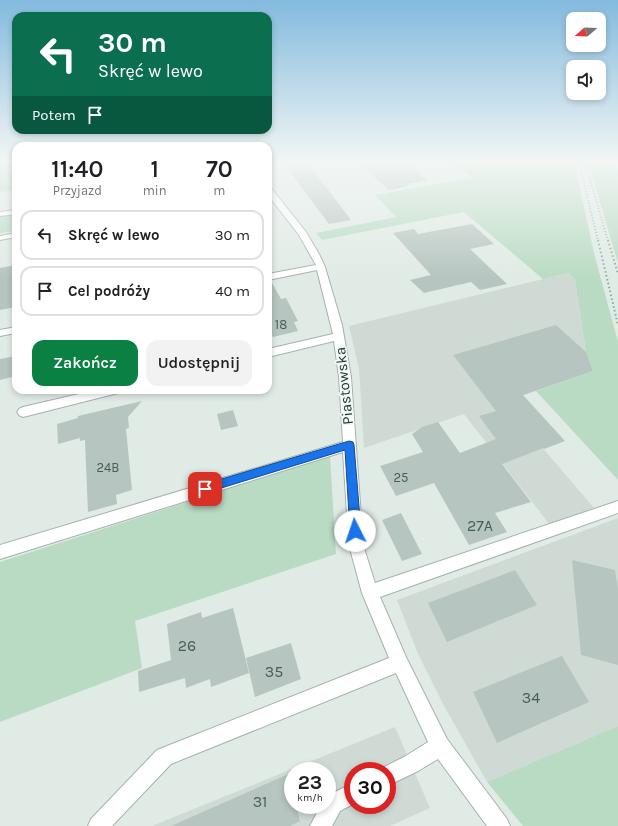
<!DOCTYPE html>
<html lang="pl">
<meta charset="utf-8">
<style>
:root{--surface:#fff;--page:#f2f2f2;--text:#202124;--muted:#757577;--line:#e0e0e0;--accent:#0b8043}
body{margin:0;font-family:Karla,sans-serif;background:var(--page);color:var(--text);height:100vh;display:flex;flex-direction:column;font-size:15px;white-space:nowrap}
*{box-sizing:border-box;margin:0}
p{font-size:13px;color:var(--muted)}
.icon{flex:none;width:22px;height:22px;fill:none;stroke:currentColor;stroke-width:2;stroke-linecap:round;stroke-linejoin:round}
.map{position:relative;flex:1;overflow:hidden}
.sheet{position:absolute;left:12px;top:142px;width:260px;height:252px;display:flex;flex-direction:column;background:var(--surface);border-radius:12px;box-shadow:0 2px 6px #0003}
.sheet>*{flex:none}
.hud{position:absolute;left:12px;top:12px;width:260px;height:122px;border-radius:12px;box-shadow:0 2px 6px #0003;background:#0b6e4f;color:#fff;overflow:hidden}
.needle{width:26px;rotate:251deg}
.buttons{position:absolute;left:566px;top:12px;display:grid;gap:8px}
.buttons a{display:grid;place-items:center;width:40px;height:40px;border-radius:8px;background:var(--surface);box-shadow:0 2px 6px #0003;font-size:20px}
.speed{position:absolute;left:284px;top:762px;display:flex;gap:8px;font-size:20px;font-weight:700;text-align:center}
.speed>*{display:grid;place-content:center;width:52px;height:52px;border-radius:50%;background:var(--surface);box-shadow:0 2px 6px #0003;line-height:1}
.speed small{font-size:10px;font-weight:400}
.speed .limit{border:6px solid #d22;background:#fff;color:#111}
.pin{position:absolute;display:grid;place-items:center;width:34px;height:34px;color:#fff;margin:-17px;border-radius:8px;box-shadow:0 2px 6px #0006}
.me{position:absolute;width:44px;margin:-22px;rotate:356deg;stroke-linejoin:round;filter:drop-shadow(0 0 3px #0008)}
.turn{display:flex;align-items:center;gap:14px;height:84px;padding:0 20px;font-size:18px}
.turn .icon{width:52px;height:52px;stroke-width:2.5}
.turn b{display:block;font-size:28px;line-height:34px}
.then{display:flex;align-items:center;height:38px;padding:0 20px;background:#0003;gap:8px;font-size:15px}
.eta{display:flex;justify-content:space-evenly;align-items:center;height:68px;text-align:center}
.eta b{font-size:24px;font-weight:600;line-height:28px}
.action{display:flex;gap:8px;margin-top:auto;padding:8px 20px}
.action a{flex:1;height:46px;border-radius:12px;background:var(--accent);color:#fff;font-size:16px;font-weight:600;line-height:46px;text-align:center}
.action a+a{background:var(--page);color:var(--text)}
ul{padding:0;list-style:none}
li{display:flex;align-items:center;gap:12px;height:50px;margin:0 8px 6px;padding:0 12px;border:2px solid var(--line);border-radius:12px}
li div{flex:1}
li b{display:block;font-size:15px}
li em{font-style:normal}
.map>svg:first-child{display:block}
</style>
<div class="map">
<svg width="618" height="826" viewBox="0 0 618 826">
<rect width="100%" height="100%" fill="#e1ebe6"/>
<g fill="#cfdad5" fill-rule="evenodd">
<path d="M568 273 575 279 586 352 593 371 521 396 535 439 594 508 550 525 464 414 364 448 359 369 349 326Z"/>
<path d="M618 518V726L487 782 443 704 418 654 397 600Z"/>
<path d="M395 727 430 808 390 826H152ZM293 771H327V805H293ZM353 771H387V805H353Z"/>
</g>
<g fill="#badbc3">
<path d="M0 162H16V190L0 192Z"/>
<path d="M451 162H574L595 257 618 342V480L536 391 593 371 586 352 575 279 568 273 543 279 464 212 322 240 316 233 396 217 375 195 472 178Z"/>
<path d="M588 162H615L618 171V263Z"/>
<path d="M16 213V231L0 233V216Z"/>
<path d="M330 456 336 554 135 621 142 668 0 722V562Z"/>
<path d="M618 726V826H523L487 782Z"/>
</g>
<g fill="#b6c5bf">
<path d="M284 162H307L351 220 329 224 290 172H293Z"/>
<path d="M358 162H405L427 180 407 184 410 186 389 190Z"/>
<path d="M472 224 494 244 470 249 507 284 480 290 471 282 424 293 410 280 431 275 393 233 414 229 418 234Z"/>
<path d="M16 265V307L0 310V268Z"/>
<path d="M268 281H271L281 299 286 298 298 321 294 322 298 331 273 337 268 327Z"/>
<path d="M556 325 586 352 593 371 523 395 565 441 544 449 543 448 502 464 531 502 495 513 507 532 469 545 434 483 396 496 380 466 423 452 412 434 422 427 438 422 460 453 496 439 479 416 496 411 453 355Z"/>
<path d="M16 356V376L0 380V359Z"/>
<path d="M142 401 128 417 129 428 126 429 132 490 116 495 117 504 88 512 85 440 80 441V438L58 444 57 424 78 418V416Z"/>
<path d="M233 410 238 426 221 430 217 414Z"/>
<path d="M401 513 422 554 402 561 382 520Z"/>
<path d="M572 560 615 570 618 590V665L581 655Z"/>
<path d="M515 570 537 605 447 642 428 603Z"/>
<path d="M233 608 249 673 211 687 210 679 186 688 185 678 139 692 138 671 171 660 167 624 201 612 202 618Z"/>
<path d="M291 643 301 679 255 697 246 658Z"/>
<path d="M562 656 589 702 497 743 473 692Z"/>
<path d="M293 772V805H296L300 821 290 826H171Z"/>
</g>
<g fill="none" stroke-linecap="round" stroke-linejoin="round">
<defs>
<g id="minor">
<path d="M268 188H271L306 232 319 254 325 267 342 325 351 377 363 545 375 583 618 501V513L380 597 406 657 447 739 507 819 510 826H487L438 759 418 771 387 786V771H379L380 769 404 757 428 742 396 673 171 764 112 826H88L91 819 157 750 389 658 362 593 349 545 343 452 0 559V545L343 442 339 377 334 341 268 357V349L333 334 317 270 268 280V274L316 265 299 235 268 195Z"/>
<path d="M16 210V214L0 216V212Z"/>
<path d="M16 233V237L0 240V236Z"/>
<path d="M16 327V333L0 336V330Z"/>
<path d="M96 390H120L118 393 114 394 23 417 19 415 17 412 19 409 23 407Z"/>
<path d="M353 783V804L340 811 332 826H310L321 805H327V796Z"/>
</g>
</defs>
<use href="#minor" stroke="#a4b2ad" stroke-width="2"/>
<g stroke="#82ada0" stroke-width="1.5" stroke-dasharray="1 2" stroke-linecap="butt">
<path d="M579 162 598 241"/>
<path d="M585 162 608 241"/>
</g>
<g stroke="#82ada0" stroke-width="2" stroke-dasharray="1.5 2.5" stroke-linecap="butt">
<path d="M598 240 618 325"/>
<path d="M608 240 618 274"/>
</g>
<use href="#minor" fill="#fff" fill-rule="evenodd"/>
</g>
<linearGradient id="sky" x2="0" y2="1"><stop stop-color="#83bade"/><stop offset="0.58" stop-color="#f2f6f4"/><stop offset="1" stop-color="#f2f6f4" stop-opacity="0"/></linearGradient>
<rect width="618" height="278" fill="url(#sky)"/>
<path fill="#1a73e8" stroke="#114b97" d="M349 441 353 442 354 445 361 531 359 534 355 536 351 534 350 531 345 450 205 493 201 492 200 489 201 486 205 484Z"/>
<g text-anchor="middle" stroke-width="3.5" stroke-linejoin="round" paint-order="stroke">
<g font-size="13" fill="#475d57">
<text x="281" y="329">18</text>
<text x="108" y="472">24B</text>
<text x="401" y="482">25</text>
</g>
<g font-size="15" fill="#223a34" stroke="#f1f7f4">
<text transform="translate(344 386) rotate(-96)" y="5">Piastowska</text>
</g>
<g font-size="16" fill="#475d57">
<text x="480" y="531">27A</text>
<text x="187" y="651">26</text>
<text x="274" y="677">35</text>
<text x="531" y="703">34</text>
<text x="260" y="807">31</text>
</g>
</g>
</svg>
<div class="buttons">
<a><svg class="needle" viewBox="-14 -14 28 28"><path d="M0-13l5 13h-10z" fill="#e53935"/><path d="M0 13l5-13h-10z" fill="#757577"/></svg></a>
<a><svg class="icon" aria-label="sound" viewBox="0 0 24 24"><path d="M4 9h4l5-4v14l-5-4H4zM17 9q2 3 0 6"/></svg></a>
</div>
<div class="speed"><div>23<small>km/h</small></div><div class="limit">30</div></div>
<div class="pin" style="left:205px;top:489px;background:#d93025"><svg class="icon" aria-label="arrive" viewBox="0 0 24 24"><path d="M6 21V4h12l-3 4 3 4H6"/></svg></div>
<svg class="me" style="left:355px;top:531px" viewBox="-20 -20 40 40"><circle r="19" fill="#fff"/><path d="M0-13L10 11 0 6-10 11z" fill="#1a73e8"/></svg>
<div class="hud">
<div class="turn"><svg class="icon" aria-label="left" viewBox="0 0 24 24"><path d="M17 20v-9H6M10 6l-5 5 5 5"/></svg><div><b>30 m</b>Skręć w lewo</div></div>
<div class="then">Potem<svg class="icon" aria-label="arrive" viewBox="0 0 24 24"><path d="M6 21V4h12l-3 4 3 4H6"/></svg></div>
</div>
<section class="sheet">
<div class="eta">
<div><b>11:40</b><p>Przyjazd</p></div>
<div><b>1</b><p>min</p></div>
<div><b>70</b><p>m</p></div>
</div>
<ul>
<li><svg class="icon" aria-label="left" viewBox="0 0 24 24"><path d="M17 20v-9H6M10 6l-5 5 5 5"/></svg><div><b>Skręć w lewo</b></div><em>30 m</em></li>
<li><svg class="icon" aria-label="arrive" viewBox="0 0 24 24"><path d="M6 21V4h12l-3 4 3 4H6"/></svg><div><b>Cel podróży</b></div><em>40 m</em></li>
</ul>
<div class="action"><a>Zakończ</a><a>Udostępnij</a></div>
</section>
</div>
